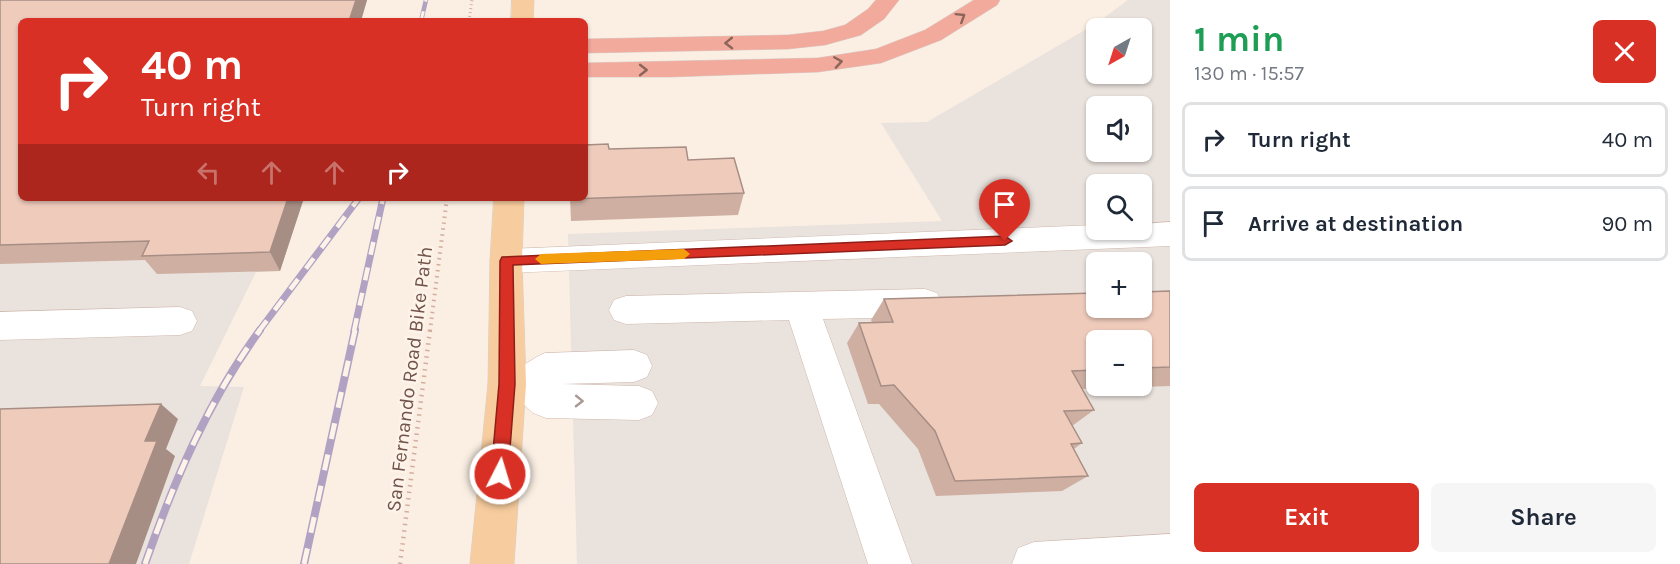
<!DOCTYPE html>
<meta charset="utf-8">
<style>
:root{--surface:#fff;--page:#f6f6f7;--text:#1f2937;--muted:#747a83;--line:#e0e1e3;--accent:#d93025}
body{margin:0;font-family:Karla,sans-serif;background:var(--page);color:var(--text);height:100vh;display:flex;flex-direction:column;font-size:22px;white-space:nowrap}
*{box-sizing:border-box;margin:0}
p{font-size:20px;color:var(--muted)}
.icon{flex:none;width:33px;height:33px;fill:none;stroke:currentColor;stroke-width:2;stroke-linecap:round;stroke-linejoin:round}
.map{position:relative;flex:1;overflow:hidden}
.drawer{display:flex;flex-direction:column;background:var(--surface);width:510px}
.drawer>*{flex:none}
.top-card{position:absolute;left:18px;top:18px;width:570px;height:183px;border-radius:9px;box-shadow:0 2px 4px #0004;background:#d93025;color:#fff;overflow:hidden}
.needle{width:39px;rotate:219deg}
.buttons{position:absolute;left:1086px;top:18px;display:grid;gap:12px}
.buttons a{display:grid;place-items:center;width:66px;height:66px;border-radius:9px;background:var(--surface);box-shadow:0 2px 4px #0004;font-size:30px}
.pin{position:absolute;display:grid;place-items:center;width:51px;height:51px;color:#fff;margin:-62px -26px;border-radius:50% 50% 50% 0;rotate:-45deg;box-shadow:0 0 6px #0007}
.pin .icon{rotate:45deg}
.me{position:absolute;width:66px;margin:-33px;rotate:5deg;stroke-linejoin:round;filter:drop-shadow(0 0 4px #0008)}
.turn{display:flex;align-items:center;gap:21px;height:126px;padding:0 24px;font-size:27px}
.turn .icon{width:78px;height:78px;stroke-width:2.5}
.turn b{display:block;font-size:42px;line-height:51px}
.lanes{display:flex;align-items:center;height:57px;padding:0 24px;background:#0003;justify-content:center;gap:30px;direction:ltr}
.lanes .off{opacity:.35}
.round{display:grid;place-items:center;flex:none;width:63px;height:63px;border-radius:9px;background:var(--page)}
.overview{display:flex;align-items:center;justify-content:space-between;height:102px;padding:0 24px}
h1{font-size:36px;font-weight:700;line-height:45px;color:#1e9e55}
.cta{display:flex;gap:12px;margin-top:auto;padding:12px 24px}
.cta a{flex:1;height:69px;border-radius:9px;background:var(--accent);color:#fff;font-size:24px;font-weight:700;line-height:69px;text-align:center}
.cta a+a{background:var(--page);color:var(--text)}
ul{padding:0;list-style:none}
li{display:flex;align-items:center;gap:18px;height:75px;margin:0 12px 9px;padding:0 12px;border:3px solid var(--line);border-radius:9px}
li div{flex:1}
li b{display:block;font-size:22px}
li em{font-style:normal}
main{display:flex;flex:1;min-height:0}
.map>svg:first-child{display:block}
</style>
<main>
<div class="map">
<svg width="1170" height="564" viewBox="0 0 1170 564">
<rect width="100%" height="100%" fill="#fbefe3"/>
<g fill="#eae2dd" fill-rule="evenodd">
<path d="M0 0H367L361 21H21V198H304L280 271 256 272 200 386 244 387 189 564H0Z"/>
<path d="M1128 0H1170V564H577L568 234 942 221 881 123 927 122 1097 23ZM1096 28H1142V74H1096ZM1096 106H1142V152H1096ZM1096 184H1142V230H1096ZM1096 262H1142V308H1096ZM1096 340H1142V386H1096Z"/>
</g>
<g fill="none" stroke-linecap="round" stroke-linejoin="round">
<defs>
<g id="minor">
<path d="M1170 222V246L506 273 495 270 490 261 495 252 506 249 1096 225V230H1142V224Z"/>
<path d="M925 289 937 293 942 303 937 313 925 317 823 319 912 564H868L789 320 626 324 614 320 609 310 614 300 626 296Z"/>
<path d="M180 307 192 311 197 321 192 331 180 335 0 340V312Z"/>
<path d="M634 350 647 355 652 366 647 377 634 382 561 384 639 386 652 391 658 403 652 415 639 420 546 418 533 413 519 400H507L494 396 488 384 494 372C502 369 510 369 518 367 526 365 536 356 545 353Z"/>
<path d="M1170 534V564H1012L1018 548 1034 542Z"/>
</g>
<g id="major">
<path d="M512 0H534L533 21H511Z"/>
<path d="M494 198H524L522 261 526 384 514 564H470L488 384 490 261Z"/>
</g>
<g id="highway">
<path d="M876 0H899L884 19 861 35 825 45 788 49 585 53V39L788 35 823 31 845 25 868 9Z"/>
<path d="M974 0H1000L997 5 941 40 881 63 818 72 669 77H585V63L818 58 876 49 925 30Z"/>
</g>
</defs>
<use href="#minor" stroke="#ceb8ad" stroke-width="1"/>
<use href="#major" stroke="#d7cfcc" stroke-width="1"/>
<use href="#highway" stroke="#d7cfcc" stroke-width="1"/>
<path stroke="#d3ae9f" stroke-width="3" stroke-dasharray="1 3" stroke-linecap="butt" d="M469 21 472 0"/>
<path stroke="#d3ae9f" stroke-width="4" stroke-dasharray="1.5 4.5" stroke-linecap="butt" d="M430 331 447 198"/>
<path stroke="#d3ae9f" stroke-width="4.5" stroke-dasharray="1.5 5" stroke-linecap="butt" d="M400 564 430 330"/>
<use href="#minor" fill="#fff" fill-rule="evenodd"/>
<use href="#major" fill="#f7cc9e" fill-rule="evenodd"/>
<use href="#highway" fill="#f2aa9c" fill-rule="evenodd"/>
<defs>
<path id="rail-far2" d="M421 21 426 0"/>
<g id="rail-far1">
<path d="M259 331 359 198"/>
<path d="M354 331 383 198"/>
</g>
<g id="rail">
<path d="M145 564C174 481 208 401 260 330"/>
<path d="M304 564 355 330"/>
</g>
</defs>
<use href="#rail-far2" stroke="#b1a2c3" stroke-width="4.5"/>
<use href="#rail-far1" stroke="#b1a2c3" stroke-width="7"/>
<use href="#rail" stroke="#b1a2c3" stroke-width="8"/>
<use href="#rail-far2" stroke="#fef3e9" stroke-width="3" stroke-dasharray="10" stroke-linecap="butt"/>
<use href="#rail-far1" stroke="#fef3e9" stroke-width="4.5" stroke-dasharray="13" stroke-linecap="butt"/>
<use href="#rail" stroke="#fef3e9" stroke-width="5" stroke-dasharray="16" stroke-linecap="butt"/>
</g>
<g fill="#ceafa2" fill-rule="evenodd">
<path d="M0 0H367L280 271 157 274 145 260 0 264Z"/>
<path d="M609 149 688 160 744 193 738 215 571 221 570 198Z"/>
<path d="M1170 291V386L1082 389 1094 410 1072 426 1082 443 1074 449 1088 476 1062 491 936 496 918 449 879 404H868L847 343 859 323 872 322 871 320 884 299ZM1096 340H1142V386H1096Z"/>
</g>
<g fill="#a78e84">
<path d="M356 0H367L361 21H349Z"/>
<path d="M288 198H304L280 271 270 252Z"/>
<path d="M161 404 178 419 166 449 175 456 136 564H109L145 441Z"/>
</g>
<g fill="#efcbbc" stroke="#a78e84" stroke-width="1.5">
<path d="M0 0H356L349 21H21V198H288L270 252 142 256 149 241 0 245Z"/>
<path d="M608 144 609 149 686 147 688 160 734 158 744 193 570 199V198H585V145Z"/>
<path d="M1170 291V367L1142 368V340H1096V370L1072 371 1094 410 1064 411 1082 443 1071 444 1088 476 955 481 935 431 894 385 881 386 859 323 893 322 884 299 1096 293V308H1142V292Z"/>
<path d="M161 404 145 441H157L109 564H0V409Z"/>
</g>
<defs><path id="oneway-chevron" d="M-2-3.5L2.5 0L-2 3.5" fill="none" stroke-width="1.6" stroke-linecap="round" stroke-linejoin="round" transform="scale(1.5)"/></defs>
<g stroke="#8b655a">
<use href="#oneway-chevron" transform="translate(961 17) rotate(-32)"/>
<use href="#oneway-chevron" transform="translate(729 43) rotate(179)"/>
<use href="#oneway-chevron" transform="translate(838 62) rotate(-9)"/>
<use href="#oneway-chevron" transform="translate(643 70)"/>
</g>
<use stroke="#aa9892" href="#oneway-chevron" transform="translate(579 401) rotate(1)"/>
<path fill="#d93025" stroke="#8d1f18" stroke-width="1.5" d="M1005 236 1012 241 1005 245 513 265 515 384 508 474 506 480 500 482 494 480 491 474 499 384 500 261 502 257Z"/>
<path fill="#f59e0b" d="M684 249 690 254 684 259 541 264 535 259 541 254Z"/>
<g text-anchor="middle" stroke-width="5" stroke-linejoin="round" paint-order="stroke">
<g font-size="20" fill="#71544a" stroke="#fef3e9">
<text transform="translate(409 379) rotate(-83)" y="7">San Fernando Road Bike Path</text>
</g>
</g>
</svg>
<div class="buttons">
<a><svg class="needle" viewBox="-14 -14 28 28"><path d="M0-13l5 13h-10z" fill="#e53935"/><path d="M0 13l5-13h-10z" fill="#747a83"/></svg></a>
<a><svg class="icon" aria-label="sound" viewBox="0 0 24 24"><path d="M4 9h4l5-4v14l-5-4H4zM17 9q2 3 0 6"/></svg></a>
<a><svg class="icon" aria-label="search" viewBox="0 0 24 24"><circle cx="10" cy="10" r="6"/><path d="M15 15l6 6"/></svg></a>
<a>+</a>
<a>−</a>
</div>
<div class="pin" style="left:1005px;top:241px;background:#d93025"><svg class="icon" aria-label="arrive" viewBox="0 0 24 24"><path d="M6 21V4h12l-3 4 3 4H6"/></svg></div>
<svg class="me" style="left:500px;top:474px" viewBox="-20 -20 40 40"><circle r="17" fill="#d93025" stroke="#fff" stroke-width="3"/><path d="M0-11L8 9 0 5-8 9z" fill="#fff"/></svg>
<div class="top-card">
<div class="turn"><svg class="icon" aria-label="right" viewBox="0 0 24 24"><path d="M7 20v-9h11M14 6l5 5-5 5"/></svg><div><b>40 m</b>Turn right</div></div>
<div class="lanes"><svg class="icon off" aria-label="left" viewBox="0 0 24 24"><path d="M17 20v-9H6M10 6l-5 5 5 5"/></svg><svg class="icon off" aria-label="ahead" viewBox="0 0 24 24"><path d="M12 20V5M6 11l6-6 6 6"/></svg><svg class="icon off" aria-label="ahead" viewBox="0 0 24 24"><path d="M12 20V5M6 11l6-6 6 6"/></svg><svg class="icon" aria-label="right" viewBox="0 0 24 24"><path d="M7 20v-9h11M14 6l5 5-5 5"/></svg></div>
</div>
</div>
<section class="drawer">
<div class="overview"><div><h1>1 min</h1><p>130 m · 15:57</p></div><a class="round" style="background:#d93025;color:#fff"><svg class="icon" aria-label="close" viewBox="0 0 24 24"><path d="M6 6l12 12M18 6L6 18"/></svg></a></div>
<ul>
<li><svg class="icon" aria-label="right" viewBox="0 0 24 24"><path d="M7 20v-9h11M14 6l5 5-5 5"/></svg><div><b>Turn right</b></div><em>40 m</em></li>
<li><svg class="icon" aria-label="arrive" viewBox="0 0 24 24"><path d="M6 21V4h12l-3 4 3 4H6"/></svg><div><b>Arrive at destination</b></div><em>90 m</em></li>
</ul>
<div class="cta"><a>Exit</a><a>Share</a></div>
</section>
</main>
